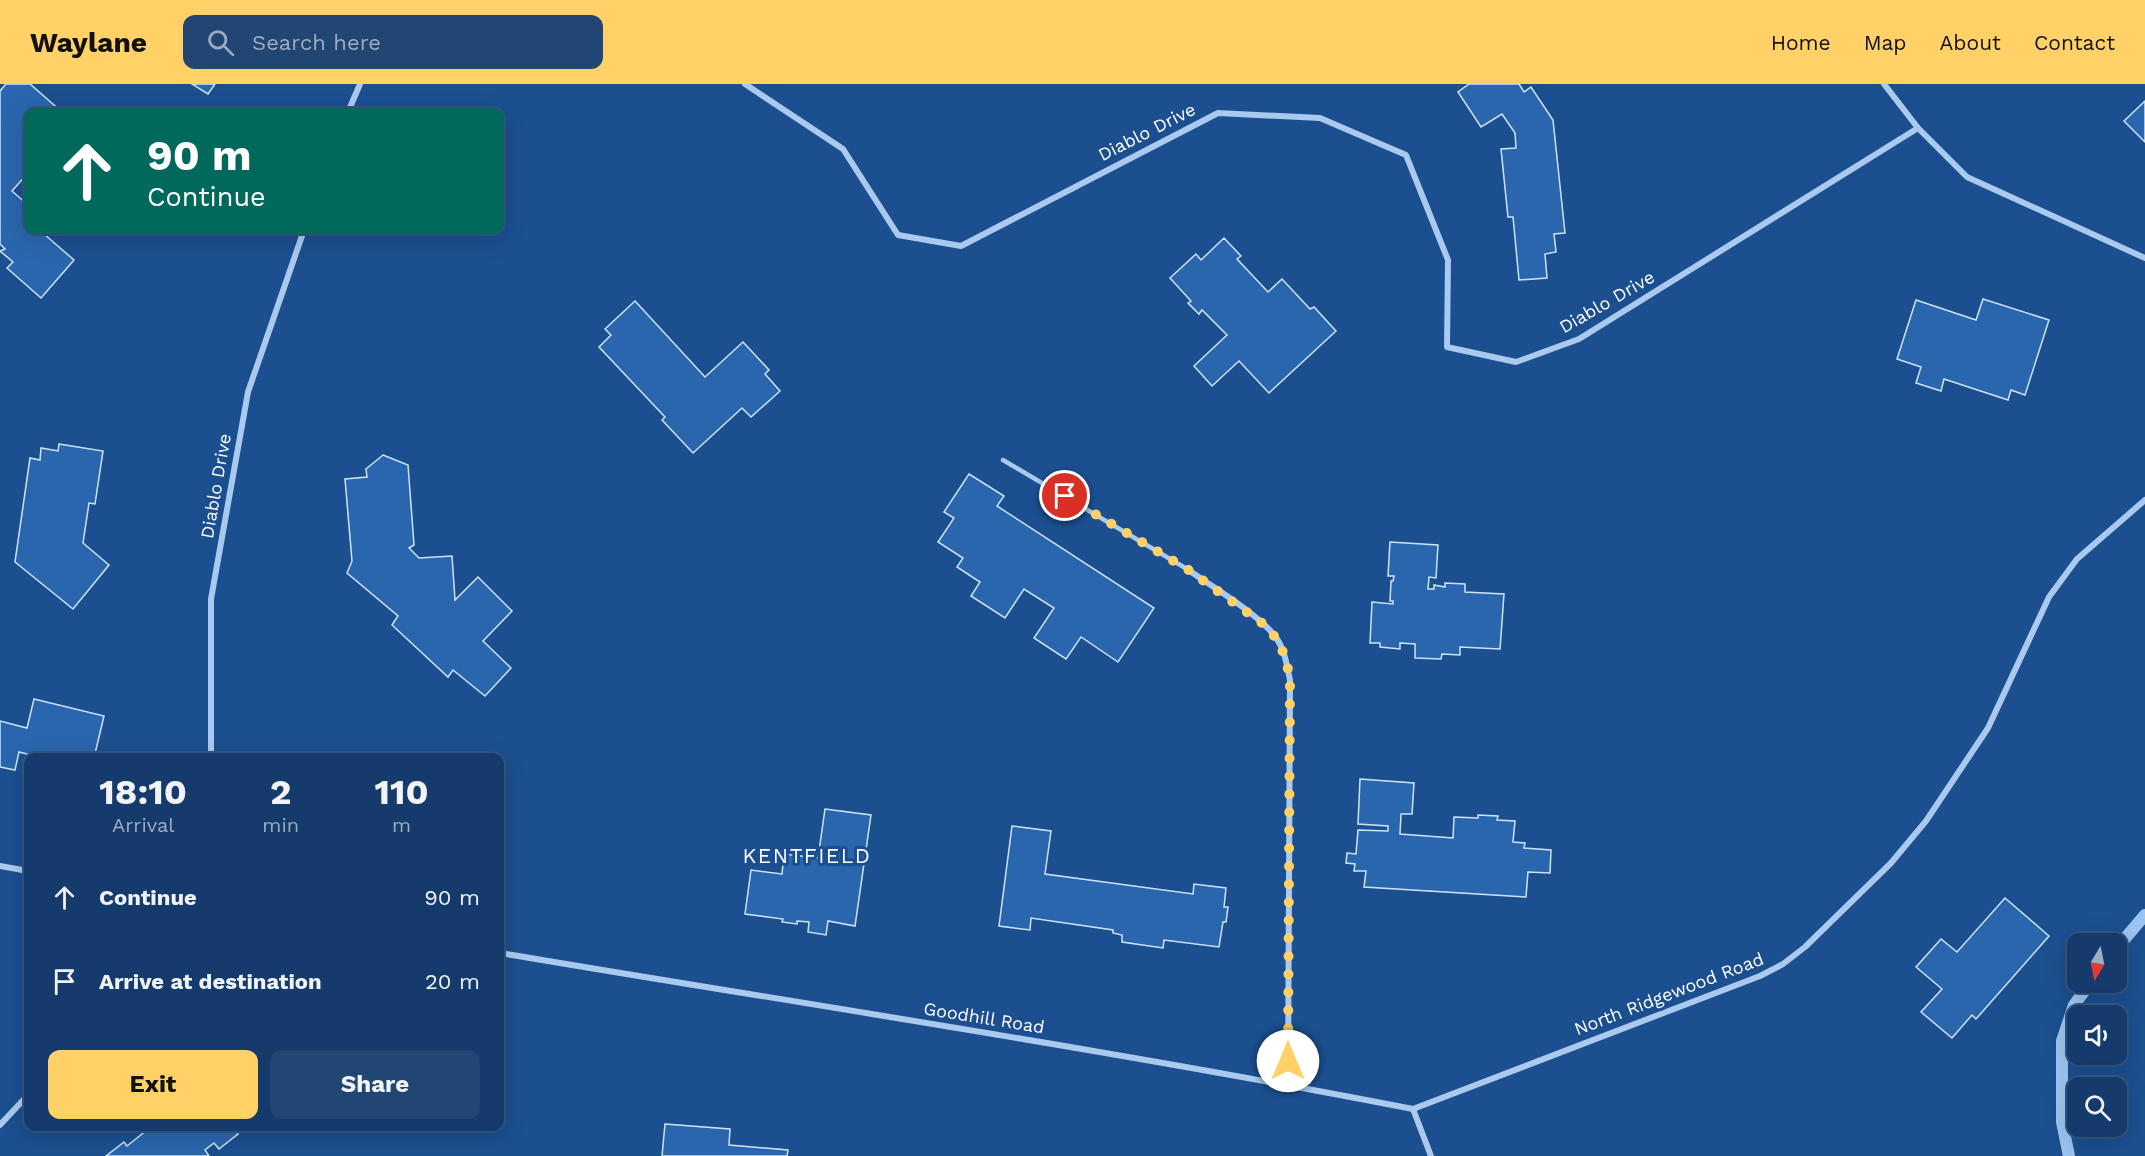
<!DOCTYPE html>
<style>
:root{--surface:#143b6b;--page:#214673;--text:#f1f3f6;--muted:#9dadc1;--line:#33557e;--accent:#ffd166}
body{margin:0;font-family:"Work Sans",sans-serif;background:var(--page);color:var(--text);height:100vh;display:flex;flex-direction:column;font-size:22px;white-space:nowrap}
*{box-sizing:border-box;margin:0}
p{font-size:20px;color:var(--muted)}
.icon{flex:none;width:33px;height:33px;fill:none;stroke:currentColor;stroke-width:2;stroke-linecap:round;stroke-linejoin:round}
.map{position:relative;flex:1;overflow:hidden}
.panel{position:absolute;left:24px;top:669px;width:480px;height:378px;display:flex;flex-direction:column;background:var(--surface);border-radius:12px;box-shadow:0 6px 24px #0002,0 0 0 2px var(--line)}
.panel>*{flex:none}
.hud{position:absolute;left:24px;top:24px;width:480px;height:126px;border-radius:12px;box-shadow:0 6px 24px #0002,0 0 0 2px var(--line);background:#00695c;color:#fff;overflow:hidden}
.needle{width:39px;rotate:190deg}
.tools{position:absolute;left:2067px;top:849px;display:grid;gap:12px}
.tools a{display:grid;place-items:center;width:60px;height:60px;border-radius:12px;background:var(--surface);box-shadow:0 6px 24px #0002,0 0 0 2px var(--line);font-size:30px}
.pin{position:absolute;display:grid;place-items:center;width:51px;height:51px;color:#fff;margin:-26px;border:3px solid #fff;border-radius:50%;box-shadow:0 2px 6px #0007}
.me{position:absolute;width:66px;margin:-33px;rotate:0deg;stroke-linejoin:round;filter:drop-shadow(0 0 4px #0008)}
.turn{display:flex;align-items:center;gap:21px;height:126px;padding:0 24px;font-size:27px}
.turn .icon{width:78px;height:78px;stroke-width:2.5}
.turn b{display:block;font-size:42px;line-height:51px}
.eta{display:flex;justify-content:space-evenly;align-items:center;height:102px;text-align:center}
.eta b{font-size:36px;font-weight:700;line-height:42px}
.cta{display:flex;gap:12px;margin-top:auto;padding:12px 24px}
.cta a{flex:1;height:69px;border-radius:12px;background:var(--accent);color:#111;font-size:24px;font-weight:700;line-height:69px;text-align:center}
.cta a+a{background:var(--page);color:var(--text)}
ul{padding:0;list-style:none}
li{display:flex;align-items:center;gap:18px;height:84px;padding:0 24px}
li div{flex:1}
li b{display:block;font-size:22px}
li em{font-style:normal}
header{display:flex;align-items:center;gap:36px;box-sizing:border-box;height:84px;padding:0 30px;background:var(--accent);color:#111}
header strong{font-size:28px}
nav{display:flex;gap:33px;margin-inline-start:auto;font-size:21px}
.search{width:420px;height:54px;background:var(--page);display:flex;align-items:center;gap:15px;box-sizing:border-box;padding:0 21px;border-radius:12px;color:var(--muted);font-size:22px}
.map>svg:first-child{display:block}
</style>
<header>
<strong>Waylane</strong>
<div class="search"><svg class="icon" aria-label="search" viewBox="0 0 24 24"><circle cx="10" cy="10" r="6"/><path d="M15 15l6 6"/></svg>Search here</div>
<nav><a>Home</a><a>Map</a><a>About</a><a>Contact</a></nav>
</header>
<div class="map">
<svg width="2145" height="1072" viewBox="0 0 2145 1072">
<rect width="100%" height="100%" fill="#1b4f8f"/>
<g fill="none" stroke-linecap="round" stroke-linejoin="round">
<g stroke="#9cc4f0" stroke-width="12">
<path d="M2116 865 2145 831"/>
<path d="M2069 1072 2062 1038V957L2074 921 2091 898"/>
</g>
</g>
<g fill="#2a66ad" stroke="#cfe3fa" stroke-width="1.5">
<path d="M6 0H30L62 28H28V89L12 107 28 121V146H48L44 150 74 176 41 214 7 184 13 178 0 167 5 165 0 160V7Z"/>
<path d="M192 0H215L208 10Z"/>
<path d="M1469 0H1519L1524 8 1531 3 1553 36 1565 149 1554 150 1556 168 1545 170 1547 194 1519 196 1513 133H1508L1501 65 1516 64 1515 49 1502 30 1481 43 1458 8Z"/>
<path d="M2145 17V58L2124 37Z"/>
<path d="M1224 154 1241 172 1237 175 1268 208 1282 195 1310 225 1314 223 1336 247 1269 309 1239 277 1212 302 1194 282 1227 251 1202 226 1199 230 1188 219 1191 217 1170 194 1196 170 1201 176Z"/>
<path d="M1983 215 2049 236 2025 311 2011 306 2008 316 1944 295 1941 307 1916 299 1921 283 1897 275 1916 216 1976 236Z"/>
<path d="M635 217 705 293 743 258 769 286 765 290 780 307 751 333 742 324 693 369 662 336 665 333 599 263 611 251 605 245Z"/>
<path d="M59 360 103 367 95 420 89 419 83 459 109 481 73 525 15 478 30 374 40 376 41 364 58 367Z"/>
<path d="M383 371 408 381 414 461 409 464 419 474 452 472 455 516 478 493 512 527 483 557 511 584 485 612 453 586 448 593 392 541 398 532 347 489 352 477 345 395 367 393 366 385Z"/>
<path d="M969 390 1004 412 997 422 1154 524 1118 578 1081 553 1066 575 1034 554 1054 524 1024 505 1005 534 971 512 980 498 957 483 963 474 938 458 954 434 944 428Z"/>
<path d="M1390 458 1438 461 1436 494 1429 493 1428 505H1434V501L1445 503V499L1465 500V508L1504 510 1500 565 1460 563V571L1442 570 1441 575 1415 574V560L1400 559V565L1380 563V559H1370L1372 518 1393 520V517H1390L1391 497H1393L1394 492H1388Z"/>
<path d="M34 615 104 632 94 674H42L19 668 15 686 0 683V637L27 644Z"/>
<path d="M1360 695 1414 699 1412 730H1401L1400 750 1453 754 1454 733 1478 734V731L1498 732 1497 736 1515 737 1513 758 1525 759 1524 764 1551 766 1550 789 1528 788 1526 813 1364 803 1366 787H1354L1355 780 1346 779 1347 769 1356 770 1358 746 1388 747V742L1358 740Z"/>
<path d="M825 725 871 731 855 842 828 837 826 851 808 848 809 838 797 837V840L782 838 783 835 745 830 751 786 782 790 784 770 818 774Z"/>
<path d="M1012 742 1051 747 1045 790 1193 810 1194 800 1226 804 1224 823H1228L1226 838H1223L1219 863 1164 856 1163 864 1122 858V851L1113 849V846L1031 834 1030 846 999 842Z"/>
<path d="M2005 814 2049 852 1976 935 1972 931 1952 954 1921 928 1942 905 1916 883 1941 855 1957 868Z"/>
<path d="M665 1040 730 1045 729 1061 788 1066 787 1072H662Z"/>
<path d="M152 1042H235L234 1044 238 1050 219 1065 214 1059 205 1066 209 1072H106L124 1058 127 1062Z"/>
</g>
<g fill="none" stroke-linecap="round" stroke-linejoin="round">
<path stroke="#a9c9ee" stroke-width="4.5" d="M1003 376 1187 485"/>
<g stroke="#a9c9ee" stroke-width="6">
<path d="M745 0 843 65 898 151 961 162 1218 29 1320 34 1406 71 1448 176 1447 263 1516 278 1579 255 1918 44"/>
<path d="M1884 0 1918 44 1967 93 2145 174"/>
<path d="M348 28 360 0"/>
<path d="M1187 485C1211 502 1262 532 1277 555 1285 567 1287 582 1290 596L1288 1001"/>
<path d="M211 674V515L248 308 304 146"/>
<path d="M0 782 28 787"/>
<path d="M500 869C804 920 1110 966 1413 1025L1431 1072"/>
<path d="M1413 1025 1760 892 1783 880 1805 863 1891 779 1926 737 1988 644 2049 513 2077 475 2145 416"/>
<path d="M0 1041 28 1011"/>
</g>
</g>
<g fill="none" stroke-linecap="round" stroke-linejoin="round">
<path stroke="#ffd166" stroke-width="10" stroke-dasharray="0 18" d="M1065 412 1187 485 1262 539 1277 555 1286 575 1290 596 1288 977"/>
</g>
<g text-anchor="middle" stroke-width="6" stroke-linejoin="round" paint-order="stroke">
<g font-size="18" fill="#fff" stroke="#1b4f8f">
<text transform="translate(1147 48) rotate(-27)" y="6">Diablo Drive</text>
<text transform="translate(1607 218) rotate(-30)" y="6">Diablo Drive</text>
<text transform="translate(216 402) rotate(-80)" y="6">Diablo Drive</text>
<text transform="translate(1669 910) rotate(-21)" y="6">North Ridgewood Road</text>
<text transform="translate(984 934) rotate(9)" y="6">Goodhill Road</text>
</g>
<g font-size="21" letter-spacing="1.5" fill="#fff" stroke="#1b4f8f">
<text x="807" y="779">KENTFIELD</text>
</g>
</g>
</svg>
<div class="tools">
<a><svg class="needle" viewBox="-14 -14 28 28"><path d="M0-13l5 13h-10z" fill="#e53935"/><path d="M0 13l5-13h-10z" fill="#9dadc1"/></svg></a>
<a><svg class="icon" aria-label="sound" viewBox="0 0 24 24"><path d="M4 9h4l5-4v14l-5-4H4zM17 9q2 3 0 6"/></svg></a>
<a><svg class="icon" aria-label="search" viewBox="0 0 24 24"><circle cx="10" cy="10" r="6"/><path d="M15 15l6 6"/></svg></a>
</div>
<div class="pin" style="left:1065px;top:412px;background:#d93025"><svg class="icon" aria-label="arrive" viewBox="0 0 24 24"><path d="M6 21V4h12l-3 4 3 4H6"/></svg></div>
<svg class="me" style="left:1288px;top:977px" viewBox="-20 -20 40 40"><circle r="19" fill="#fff"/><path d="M0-13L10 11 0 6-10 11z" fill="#ffd166"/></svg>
<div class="hud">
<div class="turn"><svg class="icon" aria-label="ahead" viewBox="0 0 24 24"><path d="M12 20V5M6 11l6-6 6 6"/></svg><div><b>90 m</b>Continue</div></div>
</div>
<section class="panel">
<div class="eta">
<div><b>18:10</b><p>Arrival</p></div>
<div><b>2</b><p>min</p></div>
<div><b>110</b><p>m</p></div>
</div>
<ul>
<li><svg class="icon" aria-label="ahead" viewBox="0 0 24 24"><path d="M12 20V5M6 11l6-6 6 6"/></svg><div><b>Continue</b></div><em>90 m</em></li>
<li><svg class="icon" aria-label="arrive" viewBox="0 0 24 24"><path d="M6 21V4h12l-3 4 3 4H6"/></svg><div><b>Arrive at destination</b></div><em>20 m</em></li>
</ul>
<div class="cta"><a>Exit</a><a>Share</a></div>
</section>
</div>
